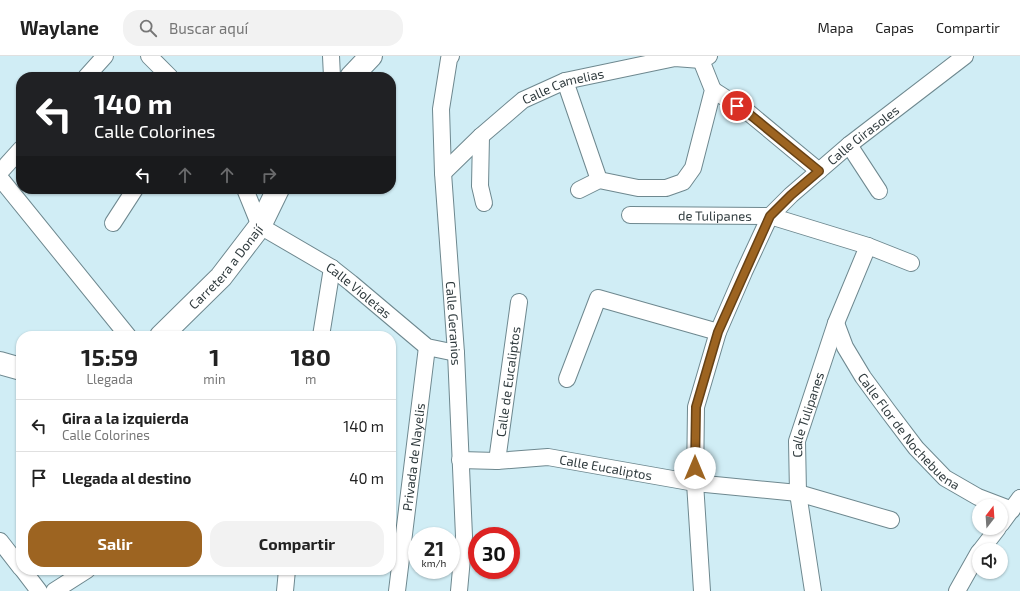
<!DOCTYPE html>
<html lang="es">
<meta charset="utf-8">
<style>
:root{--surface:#fff;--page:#f2f2f2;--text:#222;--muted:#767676;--line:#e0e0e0;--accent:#9d6421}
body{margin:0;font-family:"Exo 2",sans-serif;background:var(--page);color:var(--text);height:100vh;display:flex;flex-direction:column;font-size:15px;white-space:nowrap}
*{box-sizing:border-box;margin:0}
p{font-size:13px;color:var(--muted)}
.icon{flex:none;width:22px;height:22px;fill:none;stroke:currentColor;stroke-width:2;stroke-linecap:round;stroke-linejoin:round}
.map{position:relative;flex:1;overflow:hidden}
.drawer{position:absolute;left:16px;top:275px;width:380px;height:244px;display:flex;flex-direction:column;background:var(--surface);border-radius:16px;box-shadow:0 1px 3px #0004}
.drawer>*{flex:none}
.guide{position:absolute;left:16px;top:16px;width:380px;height:122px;border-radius:16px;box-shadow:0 1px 3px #0004;background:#202124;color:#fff;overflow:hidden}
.needle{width:26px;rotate:17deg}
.buttons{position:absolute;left:972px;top:443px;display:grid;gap:8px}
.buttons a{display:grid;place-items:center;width:36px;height:36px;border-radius:50%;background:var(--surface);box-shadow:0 1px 3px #0004;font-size:20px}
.speed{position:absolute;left:408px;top:471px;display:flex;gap:8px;font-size:20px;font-weight:700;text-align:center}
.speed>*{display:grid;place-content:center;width:52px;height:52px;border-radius:50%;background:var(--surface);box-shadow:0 1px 3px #0004;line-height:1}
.speed small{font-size:10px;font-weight:400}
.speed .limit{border:6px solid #d22;background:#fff;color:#111}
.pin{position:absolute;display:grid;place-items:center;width:34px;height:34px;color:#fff;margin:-17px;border:2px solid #fff;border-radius:50%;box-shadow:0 1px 4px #0007}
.me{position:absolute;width:44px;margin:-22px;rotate:0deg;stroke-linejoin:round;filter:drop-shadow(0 0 3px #0008)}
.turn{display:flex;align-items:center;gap:14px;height:84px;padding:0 12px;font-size:18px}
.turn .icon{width:52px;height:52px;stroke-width:2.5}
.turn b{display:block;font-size:28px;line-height:34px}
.lanes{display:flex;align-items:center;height:38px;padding:0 12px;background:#0003;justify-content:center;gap:20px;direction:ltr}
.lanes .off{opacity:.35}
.eta{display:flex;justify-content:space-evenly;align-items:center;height:68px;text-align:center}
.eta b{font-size:24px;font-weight:700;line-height:28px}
.cta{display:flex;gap:8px;margin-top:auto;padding:8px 12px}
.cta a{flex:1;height:46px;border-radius:16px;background:var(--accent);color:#fff;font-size:16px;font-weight:700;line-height:46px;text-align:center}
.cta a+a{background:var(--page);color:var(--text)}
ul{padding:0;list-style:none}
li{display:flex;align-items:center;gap:12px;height:52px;padding:0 12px;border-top:1px solid var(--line)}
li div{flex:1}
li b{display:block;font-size:15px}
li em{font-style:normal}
header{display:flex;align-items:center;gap:24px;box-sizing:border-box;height:56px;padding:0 20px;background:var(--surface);border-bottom:1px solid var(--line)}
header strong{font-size:19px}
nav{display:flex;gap:22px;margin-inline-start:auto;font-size:14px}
.search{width:280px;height:36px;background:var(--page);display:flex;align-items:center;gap:10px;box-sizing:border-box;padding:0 14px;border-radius:16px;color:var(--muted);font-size:15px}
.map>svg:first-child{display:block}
</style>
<header>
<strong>Waylane</strong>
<div class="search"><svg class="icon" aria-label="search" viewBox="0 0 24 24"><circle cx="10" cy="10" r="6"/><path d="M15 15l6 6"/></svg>Buscar aquí</div>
<nav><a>Mapa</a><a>Capas</a><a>Compartir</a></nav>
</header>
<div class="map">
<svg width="1020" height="535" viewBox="0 0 1020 535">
<rect width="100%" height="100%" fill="#d0edf5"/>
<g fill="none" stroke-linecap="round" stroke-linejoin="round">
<defs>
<g id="minor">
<path d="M149 0 170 21"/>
<path d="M331 0 332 21"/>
<path id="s1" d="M451 0 449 3 441 53 443 117 456 297 464 480 459 535"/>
<path d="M86 21 105 0"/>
<path d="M565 25 599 124"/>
<path d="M713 34 749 57 819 115"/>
<path d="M481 80 480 130 484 147"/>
<path d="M849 89 879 135"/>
<path d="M0 116 21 93"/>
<path id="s2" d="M443 117 481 80 523 44 565 25 675 2 701 4 709 0"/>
<path d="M0 122 128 280"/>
<path id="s3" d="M245 133 260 170 332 212 351 227 427 291 456 297"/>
<path d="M579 134 599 124 638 132H666L683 126 693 112 713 34 701 4"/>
<path id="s4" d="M630 159 770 160 868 190 911 207"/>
<path d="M113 167 135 133"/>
<path id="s5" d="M836 267 845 291 863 321 888 355 916 392 945 422 978 441 1012 454"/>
<path d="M321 280 332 212"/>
<path d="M567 323 598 242 718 276"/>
<path id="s6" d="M460 404 497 405 548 401 695 427 798 437 891 464"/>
<path id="s7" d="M497 405 519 246"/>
<path d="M1001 468 1020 442"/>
<path d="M0 485 21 512"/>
<path d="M981 494 998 472"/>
<path d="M23 514 39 535"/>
<path d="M54 535 87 514"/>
<path d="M285 535 287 514"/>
<path id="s8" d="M397 535 427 291"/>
<path id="s9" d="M702 535 695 427 696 351 718 276 744 216 770 160 791 139 849 89 965 0"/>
<path id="s10" d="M813 535 798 437 797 385 836 267 868 190"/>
<path d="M957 535 979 496"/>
</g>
<g id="secondary">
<path d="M351 21 371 0"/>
<path id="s11" d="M161 280 221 221 260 170 278 133"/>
<path d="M0 307 21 313"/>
</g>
</defs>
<use href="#minor" stroke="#6e888f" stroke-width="18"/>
<use href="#secondary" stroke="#6e888f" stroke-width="24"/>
<use href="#minor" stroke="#fff" stroke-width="16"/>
<use href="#secondary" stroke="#fff" stroke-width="22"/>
</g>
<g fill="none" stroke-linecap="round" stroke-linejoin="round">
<defs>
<path id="route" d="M695 412 696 351 718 276 770 160 791 139 819 115 748 57 737 50"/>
</defs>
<use href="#route" stroke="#664115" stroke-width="10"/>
<use href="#route" stroke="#9d6421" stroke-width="7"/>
</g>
<g text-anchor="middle" stroke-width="4" stroke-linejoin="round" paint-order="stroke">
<g font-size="13" fill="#303b3e" stroke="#d0edf5">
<text dy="5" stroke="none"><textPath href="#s2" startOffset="151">Calle Camelias</textPath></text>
<text dy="5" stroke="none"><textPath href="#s9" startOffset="513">Calle Girasoles</textPath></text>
<text dy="5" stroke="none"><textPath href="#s4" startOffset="85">de Tulipanes</textPath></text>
<text dy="5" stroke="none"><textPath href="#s11" startOffset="95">Carretera a Donají</textPath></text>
<text dy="5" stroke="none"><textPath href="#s3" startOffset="158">Calle Violetas</textPath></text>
<text dy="5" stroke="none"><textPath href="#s1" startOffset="269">Calle Geranios</textPath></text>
<text dy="5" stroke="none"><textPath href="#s7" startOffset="80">Calle de Eucaliptos</textPath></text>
<text dy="5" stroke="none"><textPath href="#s10" startOffset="179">Calle Tulipanes</textPath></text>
<text dy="5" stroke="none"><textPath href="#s5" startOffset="132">Calle Flor de Nochebuena</textPath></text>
<text dy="5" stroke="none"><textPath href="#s8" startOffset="135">Privada de Nayelis</textPath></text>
<text dy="5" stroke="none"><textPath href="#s6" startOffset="147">Calle Eucaliptos</textPath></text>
</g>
</g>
</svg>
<div class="buttons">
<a><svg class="needle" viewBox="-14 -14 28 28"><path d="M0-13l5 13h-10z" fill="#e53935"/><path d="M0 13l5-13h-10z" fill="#767676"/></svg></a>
<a><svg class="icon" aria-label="sound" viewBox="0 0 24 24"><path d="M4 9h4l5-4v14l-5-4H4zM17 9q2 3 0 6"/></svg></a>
</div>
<div class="speed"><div>21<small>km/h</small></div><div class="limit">30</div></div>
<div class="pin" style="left:737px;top:50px;background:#d93025"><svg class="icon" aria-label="arrive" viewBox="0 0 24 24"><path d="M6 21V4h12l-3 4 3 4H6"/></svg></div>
<svg class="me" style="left:695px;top:412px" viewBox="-20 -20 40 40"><circle r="19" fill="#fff"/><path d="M0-13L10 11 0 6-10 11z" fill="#9d6421"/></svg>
<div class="guide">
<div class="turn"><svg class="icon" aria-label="left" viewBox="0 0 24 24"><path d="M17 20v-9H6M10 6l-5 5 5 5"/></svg><div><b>140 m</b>Calle Colorines</div></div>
<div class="lanes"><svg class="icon" aria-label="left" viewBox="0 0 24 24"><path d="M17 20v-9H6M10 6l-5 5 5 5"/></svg><svg class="icon off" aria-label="ahead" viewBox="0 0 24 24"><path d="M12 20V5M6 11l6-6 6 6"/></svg><svg class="icon off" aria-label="ahead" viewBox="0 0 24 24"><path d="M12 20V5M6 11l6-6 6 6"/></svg><svg class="icon off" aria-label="right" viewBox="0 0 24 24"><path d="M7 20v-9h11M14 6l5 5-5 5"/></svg></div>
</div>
<section class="drawer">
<div class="eta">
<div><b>15:59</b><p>Llegada</p></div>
<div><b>1</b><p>min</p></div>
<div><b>180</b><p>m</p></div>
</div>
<ul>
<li><svg class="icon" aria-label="left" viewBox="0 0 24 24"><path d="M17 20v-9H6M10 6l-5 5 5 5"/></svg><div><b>Gira a la izquierda</b><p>Calle Colorines</p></div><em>140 m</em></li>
<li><svg class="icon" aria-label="arrive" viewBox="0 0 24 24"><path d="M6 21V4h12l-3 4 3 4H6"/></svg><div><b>Llegada al destino</b></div><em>40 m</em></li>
</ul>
<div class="cta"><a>Salir</a><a>Compartir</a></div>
</section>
</div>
